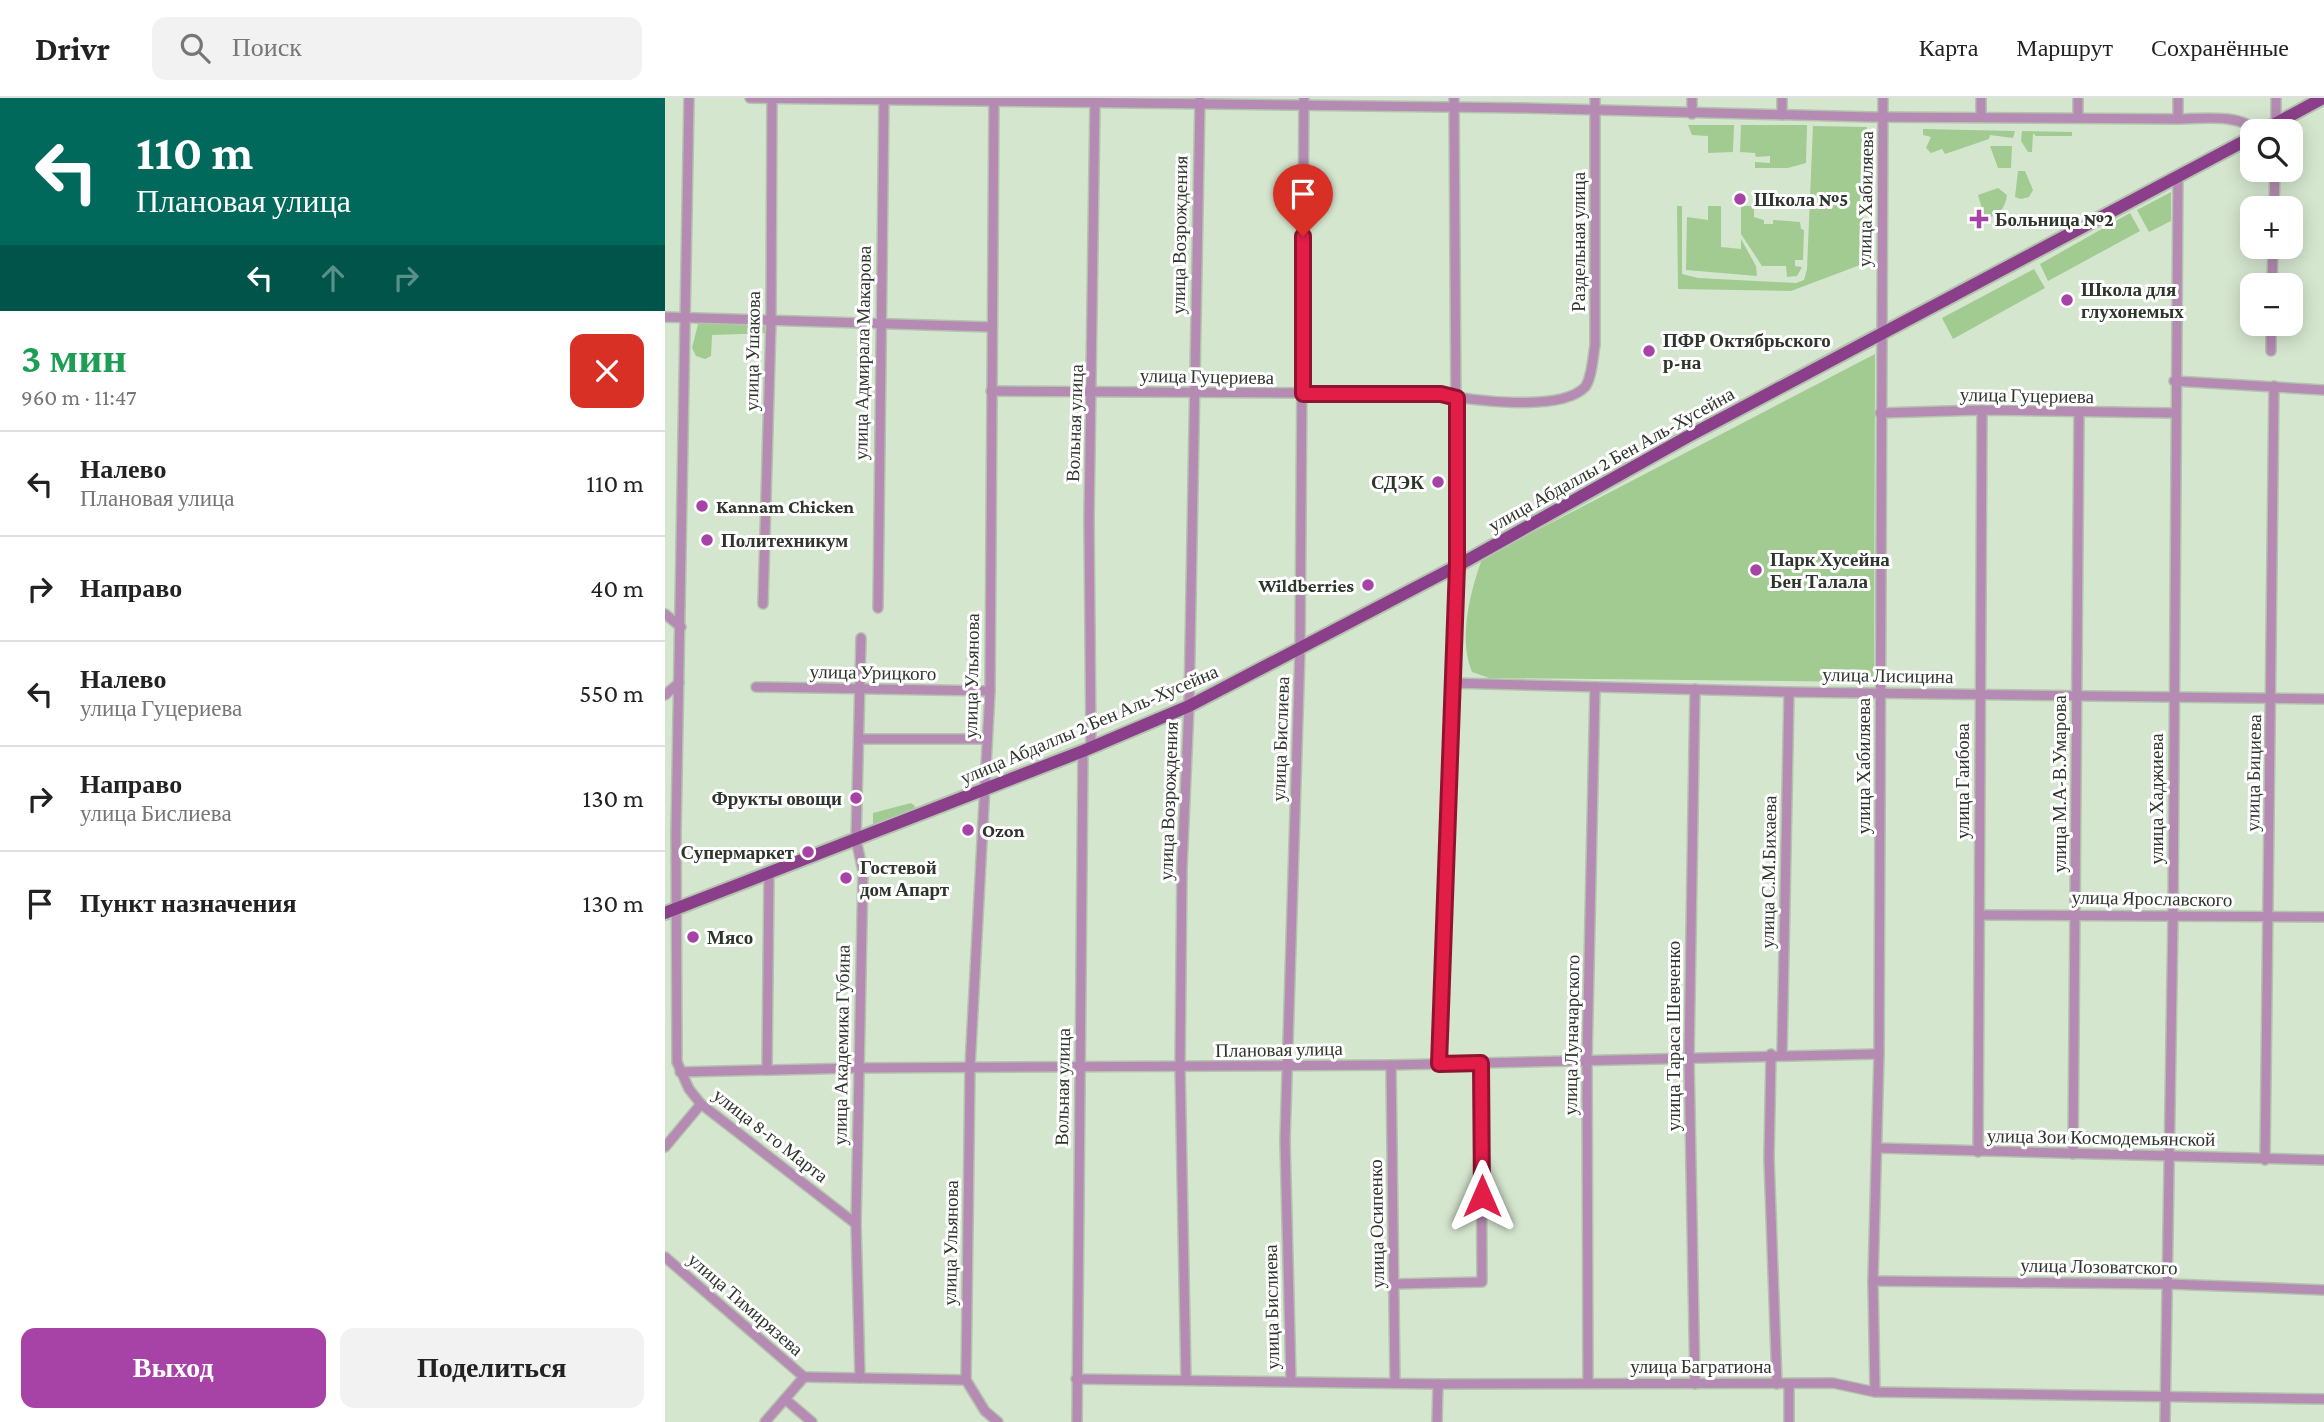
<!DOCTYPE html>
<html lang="ru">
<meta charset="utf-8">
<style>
:root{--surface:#fff;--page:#f2f2f2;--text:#222;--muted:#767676;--line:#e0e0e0;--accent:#a742a7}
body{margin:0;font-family:"Crimson Pro",serif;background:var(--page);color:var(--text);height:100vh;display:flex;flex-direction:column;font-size:26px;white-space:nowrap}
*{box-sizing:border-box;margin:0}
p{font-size:23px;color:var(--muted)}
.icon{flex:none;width:38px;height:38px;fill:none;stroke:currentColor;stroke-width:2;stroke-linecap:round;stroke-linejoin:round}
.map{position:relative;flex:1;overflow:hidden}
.details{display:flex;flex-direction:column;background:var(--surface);width:665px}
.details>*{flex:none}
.guide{background:#00695c;color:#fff;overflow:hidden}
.controls{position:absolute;left:1575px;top:21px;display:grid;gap:14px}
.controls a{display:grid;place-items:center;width:63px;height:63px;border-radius:14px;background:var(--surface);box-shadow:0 4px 18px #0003;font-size:35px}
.pin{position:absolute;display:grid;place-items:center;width:60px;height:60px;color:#fff;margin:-72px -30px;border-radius:50% 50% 50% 0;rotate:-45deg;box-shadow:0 0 7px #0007}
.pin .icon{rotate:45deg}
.me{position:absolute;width:77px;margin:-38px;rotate:0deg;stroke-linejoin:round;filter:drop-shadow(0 0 5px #0008)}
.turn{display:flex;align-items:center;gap:24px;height:147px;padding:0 21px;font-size:32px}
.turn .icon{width:91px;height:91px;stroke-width:2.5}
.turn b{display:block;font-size:49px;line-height:60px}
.lanes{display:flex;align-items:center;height:66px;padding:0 21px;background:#0003;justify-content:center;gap:35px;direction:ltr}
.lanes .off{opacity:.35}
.round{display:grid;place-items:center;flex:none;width:74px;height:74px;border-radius:14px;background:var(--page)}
.summary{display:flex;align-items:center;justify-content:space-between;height:119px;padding:0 21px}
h1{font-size:42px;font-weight:700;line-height:52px;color:#1e9e55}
.cta{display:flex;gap:14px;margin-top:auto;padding:14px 21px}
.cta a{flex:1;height:80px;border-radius:14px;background:var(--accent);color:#fff;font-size:28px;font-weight:700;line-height:80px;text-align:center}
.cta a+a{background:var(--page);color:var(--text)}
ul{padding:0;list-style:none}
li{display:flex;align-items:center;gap:21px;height:105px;padding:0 21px;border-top:2px solid var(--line)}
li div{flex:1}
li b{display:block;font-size:26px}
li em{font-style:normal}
header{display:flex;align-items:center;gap:42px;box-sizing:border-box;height:98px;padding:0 35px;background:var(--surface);border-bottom:2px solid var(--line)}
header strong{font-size:33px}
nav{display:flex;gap:38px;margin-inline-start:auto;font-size:24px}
.search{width:490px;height:63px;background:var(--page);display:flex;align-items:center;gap:18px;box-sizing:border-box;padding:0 24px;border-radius:14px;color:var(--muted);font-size:26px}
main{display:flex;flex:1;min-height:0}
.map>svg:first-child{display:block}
</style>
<header>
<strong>Drivr</strong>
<div class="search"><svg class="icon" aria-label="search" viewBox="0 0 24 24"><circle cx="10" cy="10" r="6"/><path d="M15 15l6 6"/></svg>Поиск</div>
<nav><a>Карта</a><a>Маршрут</a><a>Сохранённые</a></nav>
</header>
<main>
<section class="details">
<div class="guide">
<div class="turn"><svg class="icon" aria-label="left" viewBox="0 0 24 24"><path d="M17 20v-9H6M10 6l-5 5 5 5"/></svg><div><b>110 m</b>Плановая улица</div></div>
<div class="lanes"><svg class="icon" aria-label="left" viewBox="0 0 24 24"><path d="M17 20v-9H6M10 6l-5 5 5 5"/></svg><svg class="icon off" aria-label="ahead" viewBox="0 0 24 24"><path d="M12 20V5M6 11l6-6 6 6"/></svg><svg class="icon off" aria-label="right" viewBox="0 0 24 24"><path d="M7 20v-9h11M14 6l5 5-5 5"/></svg></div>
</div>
<div class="summary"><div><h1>3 мин</h1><p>960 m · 11:47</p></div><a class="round" style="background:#d93025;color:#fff"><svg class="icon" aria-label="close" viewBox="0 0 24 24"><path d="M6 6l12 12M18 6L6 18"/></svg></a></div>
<ul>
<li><svg class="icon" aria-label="left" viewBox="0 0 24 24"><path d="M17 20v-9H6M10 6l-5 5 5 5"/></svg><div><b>Налево</b><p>Плановая улица</p></div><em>110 m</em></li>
<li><svg class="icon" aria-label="right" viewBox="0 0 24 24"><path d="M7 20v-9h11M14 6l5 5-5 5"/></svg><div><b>Направо</b></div><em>40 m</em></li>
<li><svg class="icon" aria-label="left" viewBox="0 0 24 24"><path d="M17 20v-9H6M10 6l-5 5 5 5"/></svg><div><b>Налево</b><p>улица Гуцериева</p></div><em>550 m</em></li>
<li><svg class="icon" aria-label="right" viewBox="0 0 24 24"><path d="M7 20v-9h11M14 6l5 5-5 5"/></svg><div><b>Направо</b><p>улица Бислиева</p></div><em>130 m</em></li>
<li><svg class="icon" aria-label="arrive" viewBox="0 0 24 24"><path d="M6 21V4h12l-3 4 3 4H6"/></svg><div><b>Пункт назначения</b></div><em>130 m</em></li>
</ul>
<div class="cta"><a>Выход</a><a>Поделиться</a></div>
</section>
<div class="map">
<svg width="1659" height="1324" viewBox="0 0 1659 1324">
<rect width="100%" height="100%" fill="#d5e6cf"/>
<g fill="#a1cb91">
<path d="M1023 27H1069L1068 54 1043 55V38L1027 37Z"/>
<path d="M1076 27H1142L1141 65 1123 70H1090V64L1105 65V58L1091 59 1090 55 1075 54Z"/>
<path d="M1148 28 1202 29 1195 167 1126 193 1013 191 1012 108H1017V176L1033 180 1131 185 1139 182 1142 171Z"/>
<path d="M1258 31 1350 33 1348 40 1325 37 1324 41 1280 56 1277 51 1266 55 1261 50 1266 39 1258 37Z"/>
<path d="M1357 33 1407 34V38H1371L1368 35 1367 54H1363L1356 43Z"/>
<path d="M1325 48H1347L1346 70H1333Z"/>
<path d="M1353 73H1360L1368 92 1364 99 1356 101 1350 99Z"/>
<path d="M1333 90 1342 97C1340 111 1334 117 1320 121L1313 97Z"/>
<path d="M1506 94V123L1484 134 1472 112Z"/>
<path d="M1043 108H1056V149L1076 151V141L1091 168 1092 178 1021 172 1022 119 1043 122Z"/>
<path d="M1076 108H1089V119L1099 122V126H1108V122L1135 124 1136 131 1139 132 1138 162H1130V168L1137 169 1132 178 1122 179 1121 168H1097L1076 136Z"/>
<path d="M1465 115 1475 133 1383 183 1375 166Z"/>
<path d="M1369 171 1380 190 1288 241 1277 220Z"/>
<path d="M37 224 102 227 103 235 47 237 46 258 40 261 31 258 27 250 33 226Z"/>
<path d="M1210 256 1209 584 824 580 807 574C793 541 805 494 817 461Z"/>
<path d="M246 705 250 708 248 715 208 727V715Z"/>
</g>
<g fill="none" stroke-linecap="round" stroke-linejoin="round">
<defs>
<g id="minor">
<path d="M24 0 11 734 12 964 24 991 36 1006 191 1126"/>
<path d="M85 0 857 10 1206 19 1513 21C1535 21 1576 15 1591 33"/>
<path d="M329 0 325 593 305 969 301 1282 320 1313 333 1324"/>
<path d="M1413 0V19"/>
<path d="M1027 16V0"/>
<path d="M1117 17V0"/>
<path d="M1316 18V0"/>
<path d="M1513 21V0"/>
<path d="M1611 33V0"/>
<path d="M1609 110 1610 72"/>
<path d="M1607 187 1608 149"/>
<path d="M0 219 327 229"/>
<path d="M1606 253V226"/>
<path d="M1509 283 1659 292"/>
<path d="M326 293 776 296C806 303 897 314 920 289 927 280 928 258 930 247V0"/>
<path d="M1215 315 1317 312 1509 315"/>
<path d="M98 506 106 223 107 0"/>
<path d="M213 510 219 0"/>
<path d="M0 516 16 529"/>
<path d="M787 585 1124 594 1659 601"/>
<path d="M91 589 325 593"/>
<path d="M1030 591 1024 960 1030 1286"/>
<path d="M0 597 14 585"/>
<path d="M195 641H322"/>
<path d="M426 650 424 421 430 2"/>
<path d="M1315 817 1659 819"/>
<path d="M1106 956 1104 1060 1112 1286"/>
<path d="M1117 956 1124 594"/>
<path d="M774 966 792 468 789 0"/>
<path d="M726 967 730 1285"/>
<path d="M102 972 104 776"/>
<path d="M15 974 192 970 726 967 1214 956"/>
<path d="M0 1049 36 1006"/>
<path d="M1212 1050 1659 1062"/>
<path d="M1313 1054 1317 312"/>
<path d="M1408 1056 1414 315"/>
<path d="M1600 1062 1609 288"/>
<path d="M0 1159 139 1279"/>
<path d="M1208 1183 1503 1186 1659 1192"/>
<path d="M729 1186 817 1184 816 965"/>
<path d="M139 1279 301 1282"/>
<path d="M195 1280 191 1126 198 773 191 742 196 540"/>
<path d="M411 1281 773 1286 1168 1285 1210 1294 1659 1301"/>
<path d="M521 1282 515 969 517 770 524 608 535 0"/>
<path d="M626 1283 620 1042 635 551 639 0"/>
<path d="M923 1285 922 962 930 589"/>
<path d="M1210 1294 1208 1183 1214 956 1218 0"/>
<path d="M120 1301 147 1324"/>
<path d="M100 1324 139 1279"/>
<path d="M412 1324 418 653"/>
<path d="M772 1324 773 1286"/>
<path d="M1124 1324V1286"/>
<path d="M1500 1324 1508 819 1513 78"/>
</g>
<g id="major">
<path d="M1597 33 1658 0"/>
<path d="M0 815 418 653 524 608 792 468 1022 339 1587 39"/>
</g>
</defs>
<use href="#minor" stroke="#b4c3ae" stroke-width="12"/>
<use href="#major" stroke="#b4c3ae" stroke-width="16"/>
<use href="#minor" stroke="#b58bb3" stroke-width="9"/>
<use href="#major" stroke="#8b3f8a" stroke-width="12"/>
</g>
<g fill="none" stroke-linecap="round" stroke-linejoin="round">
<defs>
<path id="route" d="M638 138V296H776L792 300V468L774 966 816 965 817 1098"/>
</defs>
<use href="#route" stroke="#92132f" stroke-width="18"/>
<use href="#route" stroke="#e11d48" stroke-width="12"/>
</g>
<g fill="#a742a7" stroke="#fff" stroke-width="2.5">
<circle cx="1075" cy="101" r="7"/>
<path d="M1310.5 110.5h7v7h7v7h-7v7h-7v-7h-7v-7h7z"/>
<circle cx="1402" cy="202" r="7"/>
<circle cx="984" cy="253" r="7"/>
<circle cx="773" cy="384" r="7"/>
<circle cx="37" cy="408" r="7"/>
<circle cx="42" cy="442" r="7"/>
<circle cx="1091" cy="472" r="7"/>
<circle cx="703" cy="487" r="7"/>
<circle cx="191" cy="700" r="7"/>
<circle cx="303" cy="732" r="7"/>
<circle cx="143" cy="754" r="7"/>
<circle cx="181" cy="780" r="7"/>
<circle cx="28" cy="839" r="7"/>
</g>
<g text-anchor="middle" stroke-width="6" stroke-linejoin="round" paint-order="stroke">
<g font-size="19" font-weight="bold" fill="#2e352c" stroke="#fff" text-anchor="start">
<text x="1089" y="108">Школа №5</text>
<text x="1330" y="128">Больница №2</text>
<text x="1416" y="198">Школа для<tspan x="1416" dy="22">глухонемых</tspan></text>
<text x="998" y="249">ПФР Октябрьского<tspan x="998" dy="22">р-на</tspan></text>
<text x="759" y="391" text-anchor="end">СДЭК</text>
<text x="51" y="415">Kannam Chicken</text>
<text x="56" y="449">Политехникум</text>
<text x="1105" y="468">Парк Хусейна<tspan x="1105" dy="22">Бен Талала</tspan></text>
<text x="689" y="494" text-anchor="end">Wildberries</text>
<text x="177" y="707" text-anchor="end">Фрукты овощи</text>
<text x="317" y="739">Ozon</text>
<text x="129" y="761" text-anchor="end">Супермаркет</text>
<text x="195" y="776">Гостевой<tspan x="195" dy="22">дом Апарт</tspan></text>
<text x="42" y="846">Мясо</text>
</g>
<g font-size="19" fill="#2e352c" stroke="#fff">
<text transform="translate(1200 101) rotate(-89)" y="7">улица Хабиляева</text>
<text transform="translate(514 137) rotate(-89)" y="7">улица Возрождения</text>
<text transform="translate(913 144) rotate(-90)" y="7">Раздельная улица</text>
<text transform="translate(87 253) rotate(-89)" y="7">улица Ушакова</text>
<text transform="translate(197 255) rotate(-89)" y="7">улица Адмирала Макарова</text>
<text transform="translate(542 278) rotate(1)" y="7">улица Гуцериева</text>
<text transform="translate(1362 297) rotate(1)" y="7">улица Гуцериева</text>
<text transform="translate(409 325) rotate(-88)" y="7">Вольная улица</text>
<text transform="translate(946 361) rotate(-29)" y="7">улица Абдаллы 2 Бен Аль-Хусейна</text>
<text transform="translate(208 574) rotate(1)" y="7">улица Урицкого</text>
<text transform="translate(1223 577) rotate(1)" y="7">улица Лисицина</text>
<text transform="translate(306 578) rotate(-89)" y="7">улица Ульянова</text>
<text transform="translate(424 626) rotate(-23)" y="7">улица Абдаллы 2 Бен Аль-Хусейна</text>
<text transform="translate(615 641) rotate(-88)" y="7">улица Бислиева</text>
<text transform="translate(1198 668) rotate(-90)" y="7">улица Хабиляева</text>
<text transform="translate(1588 675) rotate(-89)" y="7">улица Бициева</text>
<text transform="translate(1297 683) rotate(-90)" y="7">улица Гаибова</text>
<text transform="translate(1394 686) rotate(-90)" y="7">улица М.А-В.Умарова</text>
<text transform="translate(1491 701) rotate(-90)" y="7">улица Хаджиева</text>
<text transform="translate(503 703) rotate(-88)" y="7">улица Возрождения</text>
<text transform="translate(1103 774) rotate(-89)" y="7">улица С.М.Бихаева</text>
<text transform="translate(1487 800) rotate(1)" y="7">улица Ярославского</text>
<text transform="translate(906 937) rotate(-89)" y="7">улица Луначарского</text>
<text transform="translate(1008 938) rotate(-90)" y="7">улица Тараса Шевченко</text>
<text transform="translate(176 947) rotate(-89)" y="7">улица Академика Губина</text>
<text transform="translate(614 951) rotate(-1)" y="7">Плановая улица</text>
<text transform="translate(397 989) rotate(-89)" y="7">Вольная улица</text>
<text transform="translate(106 1037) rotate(38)" y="7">улица 8-го Марта</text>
<text transform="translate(1436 1039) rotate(1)" y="7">улица Зои Космодемьянской</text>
<text transform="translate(711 1126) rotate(-91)" y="7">улица Осипенко</text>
<text transform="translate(285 1145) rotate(-89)" y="7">улица Ульянова</text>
<text transform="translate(1434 1168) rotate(1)" y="7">улица Лозоватского</text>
<text transform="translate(81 1206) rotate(41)" y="7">улица Тимирязева</text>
<text transform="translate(606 1209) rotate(-91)" y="7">улица Бислиева</text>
<text x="1036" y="1275">улица Багратиона</text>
</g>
</g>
</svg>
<div class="controls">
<a><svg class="icon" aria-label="search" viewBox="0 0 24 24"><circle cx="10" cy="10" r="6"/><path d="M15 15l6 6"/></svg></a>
<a>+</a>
<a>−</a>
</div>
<div class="pin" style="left:638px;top:138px;background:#d93025"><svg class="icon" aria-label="arrive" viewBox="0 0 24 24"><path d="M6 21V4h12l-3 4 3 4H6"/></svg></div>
<svg class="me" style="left:817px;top:1098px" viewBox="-20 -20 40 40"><path d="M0-17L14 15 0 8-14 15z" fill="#e11d48" stroke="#fff" stroke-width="4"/></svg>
</div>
</main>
